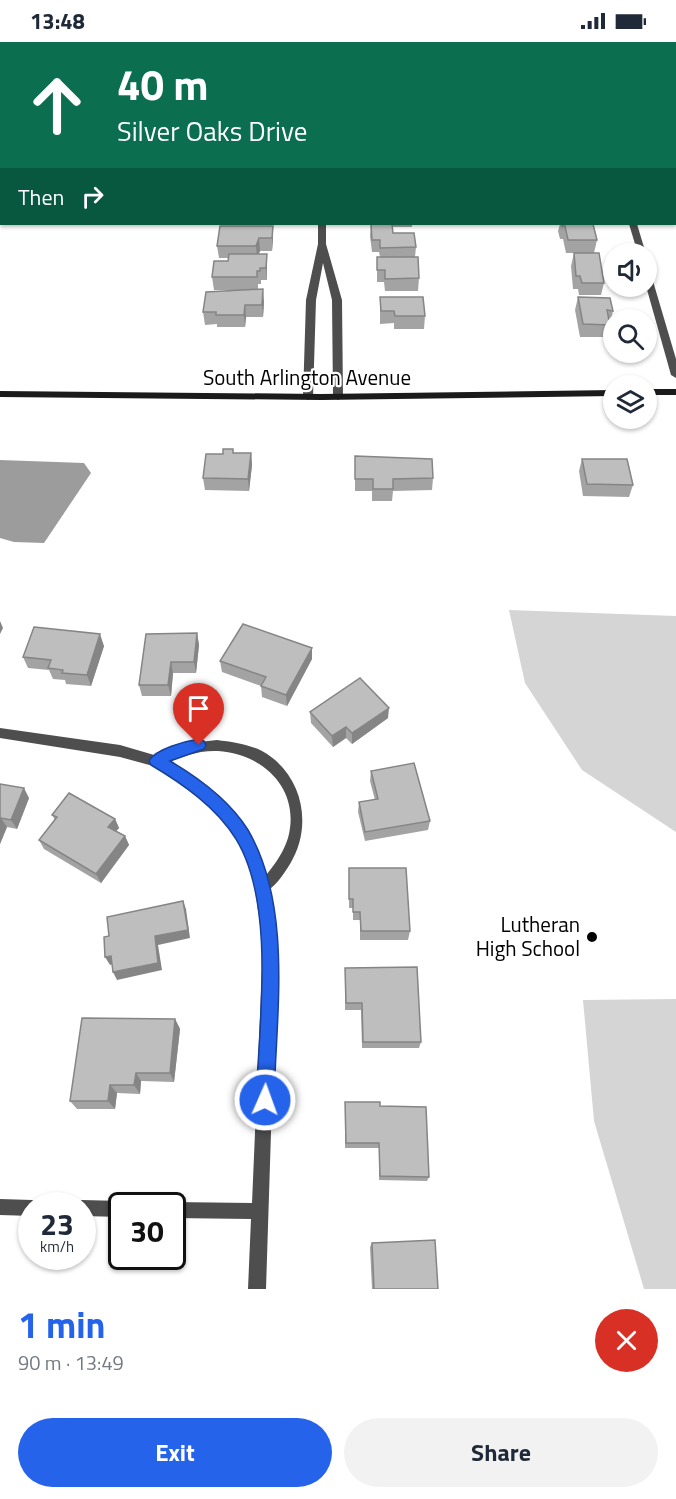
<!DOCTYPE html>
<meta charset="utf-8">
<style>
:root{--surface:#fff;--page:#f2f2f3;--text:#1f2937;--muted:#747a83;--accent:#2563eb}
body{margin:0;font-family:"Titillium Web",sans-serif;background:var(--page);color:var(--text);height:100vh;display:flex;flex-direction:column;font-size:22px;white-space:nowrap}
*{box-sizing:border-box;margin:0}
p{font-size:20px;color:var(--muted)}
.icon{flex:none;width:33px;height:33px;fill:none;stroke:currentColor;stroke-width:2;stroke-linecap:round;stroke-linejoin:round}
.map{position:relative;height:1247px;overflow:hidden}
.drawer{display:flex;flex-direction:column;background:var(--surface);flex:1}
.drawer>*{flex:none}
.hud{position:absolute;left:0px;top:0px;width:676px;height:183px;box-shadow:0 2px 4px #0004;background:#0b6e4f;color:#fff;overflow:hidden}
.fabs{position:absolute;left:603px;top:201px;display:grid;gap:12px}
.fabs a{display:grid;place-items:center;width:54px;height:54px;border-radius:50%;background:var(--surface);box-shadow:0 2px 4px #0004;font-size:30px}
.speed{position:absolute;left:18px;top:1150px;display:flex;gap:12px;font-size:30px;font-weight:700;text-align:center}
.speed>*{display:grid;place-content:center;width:78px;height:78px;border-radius:50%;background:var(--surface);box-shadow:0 2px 4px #0004;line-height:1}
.speed small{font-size:15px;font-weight:400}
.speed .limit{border:3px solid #111;border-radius:9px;background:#fff;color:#111}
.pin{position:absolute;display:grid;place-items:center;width:51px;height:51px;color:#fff;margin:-62px -26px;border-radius:50% 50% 50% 0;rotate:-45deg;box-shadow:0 0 6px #0007}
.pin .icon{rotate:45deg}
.me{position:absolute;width:66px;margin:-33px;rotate:2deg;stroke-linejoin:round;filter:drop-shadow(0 0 4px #0008)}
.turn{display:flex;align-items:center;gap:21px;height:126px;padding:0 18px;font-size:27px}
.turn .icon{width:78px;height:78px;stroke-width:2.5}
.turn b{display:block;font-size:42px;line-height:51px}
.then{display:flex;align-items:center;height:57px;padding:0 18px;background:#0003;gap:12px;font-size:22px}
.round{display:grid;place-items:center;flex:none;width:63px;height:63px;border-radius:32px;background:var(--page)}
.overview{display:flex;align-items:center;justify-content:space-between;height:102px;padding:0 18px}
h1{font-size:36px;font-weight:700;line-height:45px;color:var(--accent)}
.primary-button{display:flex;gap:12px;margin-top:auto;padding:12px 18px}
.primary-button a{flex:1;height:69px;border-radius:36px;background:var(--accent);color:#fff;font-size:24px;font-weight:700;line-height:69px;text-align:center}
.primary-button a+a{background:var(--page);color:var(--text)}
.status{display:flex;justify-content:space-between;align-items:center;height:42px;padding:0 30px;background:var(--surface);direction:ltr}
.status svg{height:16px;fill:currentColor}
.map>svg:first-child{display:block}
</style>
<div class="status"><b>13:48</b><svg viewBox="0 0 49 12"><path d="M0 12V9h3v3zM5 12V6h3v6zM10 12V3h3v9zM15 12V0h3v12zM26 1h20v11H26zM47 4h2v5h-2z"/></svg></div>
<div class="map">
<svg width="676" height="1247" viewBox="0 0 676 1247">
<rect width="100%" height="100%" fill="#fff"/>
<g fill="#d5d5d5">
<path d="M509 568 676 574V790L582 728 525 641Z"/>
<path d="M676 957V1247H644L594 1079 583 958Z"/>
</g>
<path fill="#9c9c9c" d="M0 418 84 421 91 431 44 501 14 500 0 496Z"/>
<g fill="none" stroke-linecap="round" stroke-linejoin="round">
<path fill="#4e4e4e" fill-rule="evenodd" d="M217 698C232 700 248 702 262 709 302 731 314 783 290 822 283 833 275 846 262 852L257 850 255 845C258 839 263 837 267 832 276 821 284 809 288 796 301 748 264 712 218 709 195 708 177 717 156 725L151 723 150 719 151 715C173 705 193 700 217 698Z"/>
<g fill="#4e4e4e" fill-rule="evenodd">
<path d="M345 0H351L344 2Z"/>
<path d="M639 0 650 2H640Z"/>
<rect x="675" y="7" width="1" height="4"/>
<path d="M318 182H326V202L342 258 343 355 338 358 333 355 332 258 323 221 316 258 313 355 308 358 303 355 306 258 318 202Z"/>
<path d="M629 182H637L646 212H638Z"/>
<path d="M646 226 650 229 676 317V336L671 333 646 244Z"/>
<path d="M0 686 120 703 161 715 189 731 220 756 239 777 253 801 267 833 277 903 266 1247H248L251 1177 172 1176V1164H165L172 1160 252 1161 263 903 253 833 243 809 229 785 210 764 179 739 153 724 120 715 0 696Z"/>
<path d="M0 1157 32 1158 38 1160 39 1164H32V1174L0 1173Z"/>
<path d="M82 1158 122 1159 128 1161 129 1164H122V1175L82 1174V1164H75L76 1160Z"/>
</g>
<g fill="#1b1b1b" fill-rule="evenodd">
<rect x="646" y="347" width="30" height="6"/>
<path d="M614 348V354L321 358 0 355V349L321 352Z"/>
</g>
</g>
<g fill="#a3a3a3">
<path d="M538 0H570V2H541Z"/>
<path d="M0 24H2V88L0 92Z"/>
<path d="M675 152H676V179L675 175Z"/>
<path d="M371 182H412V185H392L393 191 416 205 415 215 419 236 418 249H385L384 240H377V215H380L379 210H372L370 194Z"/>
<path d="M560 182H593L597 198 594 211H566L563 197H560L558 189Z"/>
<path d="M220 184 273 196 272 209H260L258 212H267V238H261V242H258V247L264 260 263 275H246L245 285H217V282L205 283 203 270 257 248H214L212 235 228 219V216H219L217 204Z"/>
<path d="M574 211 604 241 601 253H579L578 247H573L571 224Z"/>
<path d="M380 255 425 274 424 287H394V281L380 282Z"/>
<path d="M578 255 613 269 607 295H580L575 268Z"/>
<path d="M234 411H251L252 423 249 449 205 448 203 436 223 412Z"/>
<path d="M355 414 433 436 432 448 393 449 392 459H372V449H355Z"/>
<path d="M582 417 633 443 629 455 583 454 579 429Z"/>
<path d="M197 591 199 603 196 631H173L171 654H142L139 643Z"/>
<path d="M104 604 91 644 66 642 65 638 53 637 49 628 28 626 23 615Z"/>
<path d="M312 617 287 664 262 655 261 644 222 630 220 619Z"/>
<path d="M310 670 388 676 352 702 346 696 333 705 311 681Z"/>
<path d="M371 729 430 779 428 788 365 799 358 770 359 760 375 758 370 739Z"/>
<path d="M0 742 29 756 17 787 7 785 0 802Z"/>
<path d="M52 773 115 777 119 786 116 789 125 794 129 803 101 841 44 807 39 798 55 778Z"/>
<path d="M349 826 410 889 408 898H360V878H353V866H349Z"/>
<path d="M345 926 421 1000 419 1006H362L361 968H345Z"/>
<path d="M175 977 180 987 174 1040 141 1039 140 1052 117 1051 115 1067H77L70 1059Z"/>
<path d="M345 1060 380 1064 429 1135 427 1139 379 1138V1106H345Z"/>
<path d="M372 1201 438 1247H372L370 1205Z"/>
</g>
<g fill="#858585">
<rect x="554" y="0" width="16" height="2"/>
<path d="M2 60V88L0 92V64Z"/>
<path d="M273 184V196L272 209V196Z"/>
<path d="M259 196 260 209 257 217 256 204Z"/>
<path d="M267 212V238L266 226Z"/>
<path d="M263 247 264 260 263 275 262 263Z"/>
<path d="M245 263 246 275 245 285 244 273Z"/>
<path d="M251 411 252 423 249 449 248 437Z"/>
<path d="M0 579 3 586 0 592Z"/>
<path d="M197 591 199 603 196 631 194 620Z"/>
<path d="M100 592 104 604 91 644 87 633Z"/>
<path d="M312 606V617L287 664 286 653Z"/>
<path d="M171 620 173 631 171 654 168 643Z"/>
<path d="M389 666 388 676 352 702V691Z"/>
<path d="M346 685V696L333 705 332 694Z"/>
<path d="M24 746 29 756 17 787 11 778Z"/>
<path d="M1 776 7 785 0 802V778Z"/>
<path d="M115 777 119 786 112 794 108 785Z"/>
<path d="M125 794 129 803 101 841 96 832Z"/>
<path d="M183 859 186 867 190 896 158 903 162 928 117 938 113 930 155 894Z"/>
<path d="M111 914 115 921 110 923 105 915Z"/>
<path d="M175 977 180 987 174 1040 170 1031Z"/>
<path d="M136 1031 141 1039 140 1052 134 1043Z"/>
<path d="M110 1043 117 1051 115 1067 108 1059Z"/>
</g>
<g fill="#bebebe" stroke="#858585" stroke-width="1.5">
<rect x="0" y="24" width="2" height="25"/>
<path d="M371 182H392L393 191H414L416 205 380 206V198H372Z"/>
<path d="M562 182H593L597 198H568L565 184H562Z"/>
<path d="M220 184H273L272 196H259L256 204H217Z"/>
<path d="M574 211H599L604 241H582L580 234H576Z"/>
<path d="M229 212H267L266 226H260V229H257V235H212L214 219H228Z"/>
<path d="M377 215H418L419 236 385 237V228H377Z"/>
<path d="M263 247 262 263H245L244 273H216V270H203L206 250Z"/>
<path d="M380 255H423L425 274H395L394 269H381Z"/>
<path d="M578 255 610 256 613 269 607 268 610 283 583 282Z"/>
<path d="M223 407H233V411H251L248 437 203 436 206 412H223Z"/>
<path d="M355 414 432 417 433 436 393 437V447H373V437H355Z"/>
<path d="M582 417H627L633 443 587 442Z"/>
<path d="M243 582 312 606 286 653 261 644 266 635 220 619Z"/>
<path d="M34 585 100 592 87 633 62 631 63 628 48 626 51 618 23 615Z"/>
<path d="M197 591 194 620H171L168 643H139L146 592Z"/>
<path d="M360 636 389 666 352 691 346 685 332 694 310 670Z"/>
<path d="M414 721 430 779 365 790 359 760 378 757 371 729Z"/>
<path d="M0 742 24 746 11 778 1 776 0 778Z"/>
<path d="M69 751 115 777 108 785 125 794 96 832 39 798 57 775 52 773Z"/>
<path d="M349 826H406L410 889H361L360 870H353V857H349Z"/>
<path d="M183 859 188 888 155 894 158 921 113 930 111 914 105 915 104 895 109 894 107 875Z"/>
<path d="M417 925 421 1000H363L362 961H346L345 926Z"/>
<path d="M82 976 175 977 170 1031H136L134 1043H110L108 1059H70Z"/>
<path d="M345 1060H380V1064L426 1065 429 1135 380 1134 379 1101H346Z"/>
<path d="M435 1198 438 1247H374L372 1201Z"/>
</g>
<path fill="#2563eb" stroke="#184099" stroke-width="1.5" d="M199 697 204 699 206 703 204 707 170 719C199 736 230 759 248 788 293 865 276 973 274 1058L271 1064 265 1067 258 1064 256 1058C259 984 276 862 236 797 216 765 183 742 151 723L149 719C155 707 186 699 199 697Z"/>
<circle fill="#000" stroke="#fff" stroke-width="2" cx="592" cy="895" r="6"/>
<g text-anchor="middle" stroke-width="4.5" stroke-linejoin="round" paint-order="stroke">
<g font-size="21" fill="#000" stroke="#fff">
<text x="307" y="343">South Arlington Avenue</text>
</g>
<g font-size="21" fill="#000" stroke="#fff" text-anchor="end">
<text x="580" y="890">Lutheran<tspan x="580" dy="24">High School</tspan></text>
</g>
</g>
</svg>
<div class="fabs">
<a><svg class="icon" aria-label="sound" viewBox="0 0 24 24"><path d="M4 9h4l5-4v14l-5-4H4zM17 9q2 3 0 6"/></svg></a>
<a><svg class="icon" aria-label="search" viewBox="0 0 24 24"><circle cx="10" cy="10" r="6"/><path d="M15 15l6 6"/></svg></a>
<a><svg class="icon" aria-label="layers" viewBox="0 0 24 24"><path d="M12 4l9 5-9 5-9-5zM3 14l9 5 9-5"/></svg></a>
</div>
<div class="speed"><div>23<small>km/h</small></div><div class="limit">30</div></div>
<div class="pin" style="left:199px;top:703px;background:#d93025"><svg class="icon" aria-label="arrive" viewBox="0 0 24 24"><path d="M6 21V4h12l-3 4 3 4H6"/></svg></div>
<svg class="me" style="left:265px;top:1058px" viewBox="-20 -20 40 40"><circle r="17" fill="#2563eb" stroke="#fff" stroke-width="3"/><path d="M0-11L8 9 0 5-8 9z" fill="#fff"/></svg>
<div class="hud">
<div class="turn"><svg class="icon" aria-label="ahead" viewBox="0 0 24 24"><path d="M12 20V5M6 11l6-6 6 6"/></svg><div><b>40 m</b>Silver Oaks Drive</div></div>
<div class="then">Then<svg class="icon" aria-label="right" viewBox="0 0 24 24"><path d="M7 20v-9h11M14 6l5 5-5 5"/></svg></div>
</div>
</div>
<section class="drawer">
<div class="overview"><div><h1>1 min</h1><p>90 m · 13:49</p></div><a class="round" style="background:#d93025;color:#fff"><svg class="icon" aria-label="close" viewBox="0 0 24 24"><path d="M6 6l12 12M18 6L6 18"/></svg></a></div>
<div class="primary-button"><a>Exit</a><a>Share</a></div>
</section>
